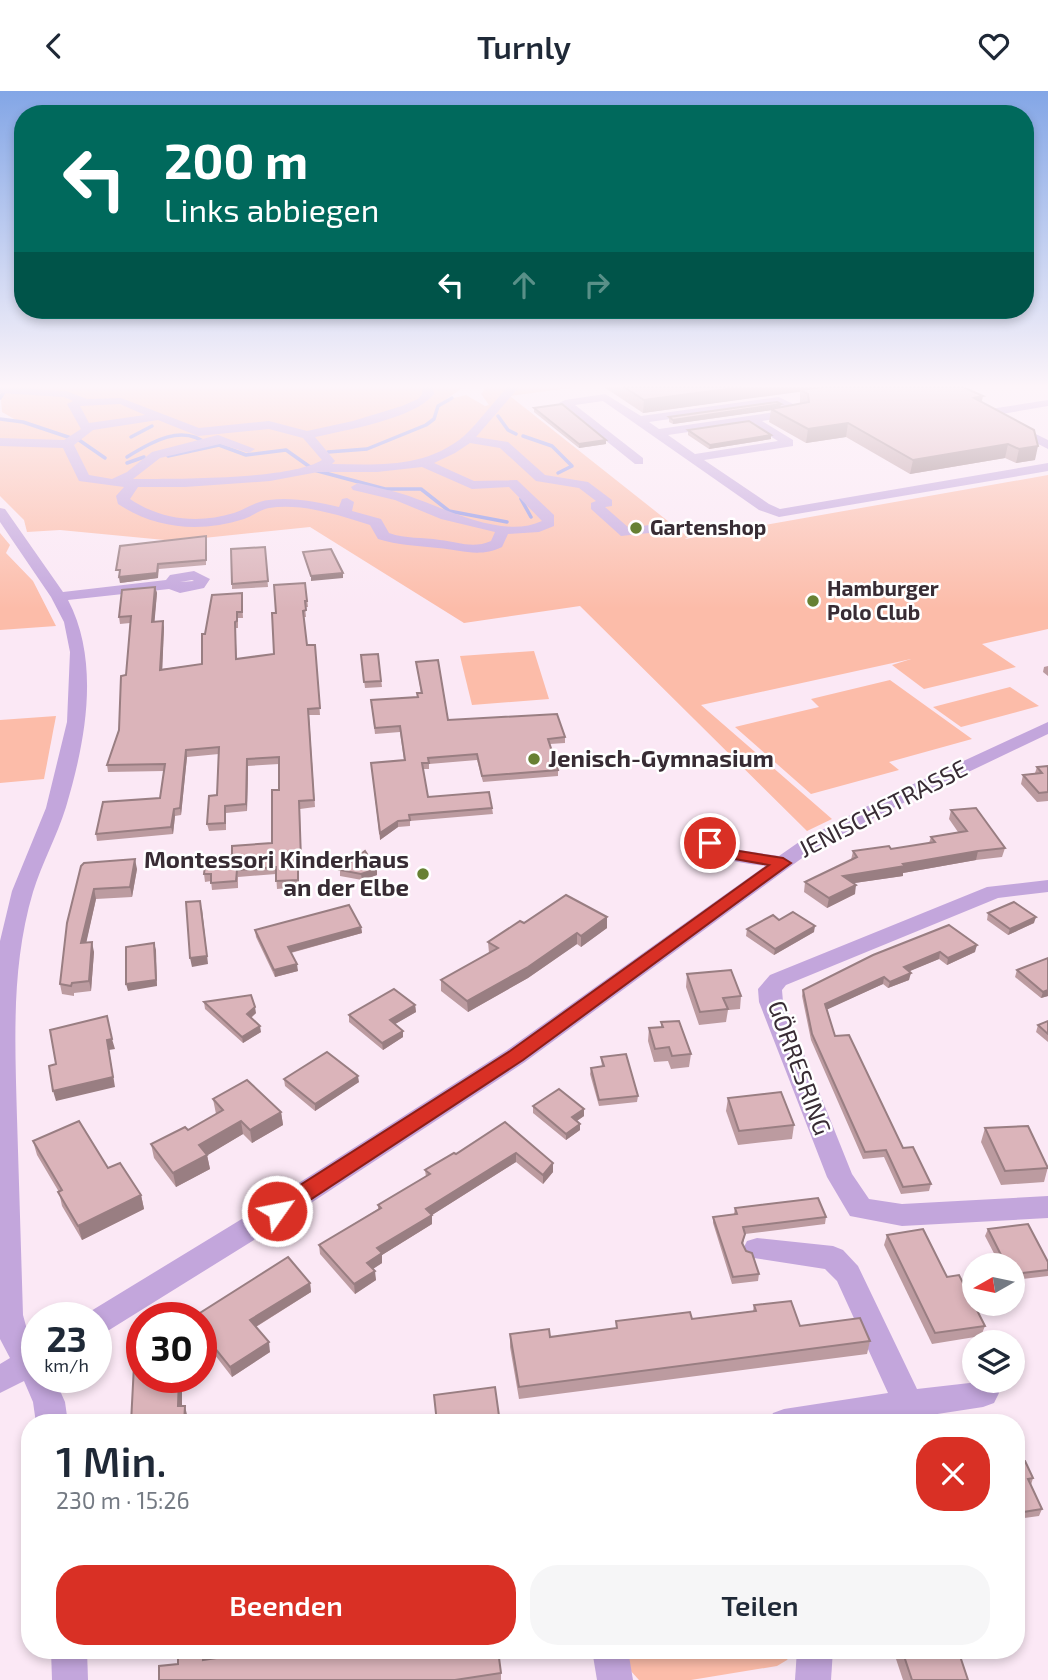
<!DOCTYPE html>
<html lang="de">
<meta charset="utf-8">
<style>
:root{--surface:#fff;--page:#f6f6f7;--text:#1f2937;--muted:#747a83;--accent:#d93025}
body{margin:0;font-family:"Exo 2",sans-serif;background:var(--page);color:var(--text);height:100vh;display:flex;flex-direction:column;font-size:26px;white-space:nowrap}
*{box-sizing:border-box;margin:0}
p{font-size:23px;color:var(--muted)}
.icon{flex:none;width:38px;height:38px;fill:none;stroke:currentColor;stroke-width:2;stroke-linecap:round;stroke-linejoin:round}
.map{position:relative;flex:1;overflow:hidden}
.sheet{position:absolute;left:21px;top:1323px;width:1004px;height:245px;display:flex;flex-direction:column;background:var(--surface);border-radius:28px;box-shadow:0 4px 10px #0003}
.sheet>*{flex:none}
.top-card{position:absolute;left:14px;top:14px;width:1020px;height:214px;border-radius:28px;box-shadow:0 4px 10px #0003;background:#00695c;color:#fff;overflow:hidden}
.needle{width:46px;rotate:261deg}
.buttons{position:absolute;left:962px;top:1162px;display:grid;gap:14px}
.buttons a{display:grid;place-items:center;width:63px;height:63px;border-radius:50%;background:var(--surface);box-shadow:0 4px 10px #0003;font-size:35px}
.speed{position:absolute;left:21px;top:1211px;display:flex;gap:14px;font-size:35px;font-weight:700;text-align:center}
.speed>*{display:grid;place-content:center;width:91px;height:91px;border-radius:50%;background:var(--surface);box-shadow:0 4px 10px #0003;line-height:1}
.speed small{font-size:18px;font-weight:400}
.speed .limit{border:10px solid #d22;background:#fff;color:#111}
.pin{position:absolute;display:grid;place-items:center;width:60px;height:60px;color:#fff;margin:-30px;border:4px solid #fff;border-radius:50%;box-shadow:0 2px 7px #0007}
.me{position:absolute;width:77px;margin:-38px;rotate:57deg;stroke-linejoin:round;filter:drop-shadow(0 0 5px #0008)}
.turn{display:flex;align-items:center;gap:24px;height:147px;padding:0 35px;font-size:32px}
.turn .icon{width:91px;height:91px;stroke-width:2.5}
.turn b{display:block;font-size:49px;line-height:60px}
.lanes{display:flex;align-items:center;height:66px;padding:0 35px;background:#0003;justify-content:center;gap:35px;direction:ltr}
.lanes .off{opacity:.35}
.round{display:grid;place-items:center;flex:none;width:74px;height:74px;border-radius:28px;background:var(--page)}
.head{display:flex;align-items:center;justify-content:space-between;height:119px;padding:0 35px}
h1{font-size:42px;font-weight:600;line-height:52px}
.primary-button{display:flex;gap:14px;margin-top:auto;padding:14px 35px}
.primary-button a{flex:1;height:80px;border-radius:28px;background:var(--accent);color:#fff;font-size:28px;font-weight:600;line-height:80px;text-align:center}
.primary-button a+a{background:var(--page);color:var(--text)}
header{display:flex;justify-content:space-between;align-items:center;height:91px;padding:0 35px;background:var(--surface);font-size:32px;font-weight:600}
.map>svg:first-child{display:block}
</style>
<header><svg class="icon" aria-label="back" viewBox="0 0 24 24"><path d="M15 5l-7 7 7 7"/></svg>Turnly<svg class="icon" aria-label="heart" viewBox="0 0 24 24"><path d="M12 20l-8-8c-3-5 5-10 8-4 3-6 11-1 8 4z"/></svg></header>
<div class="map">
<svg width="1048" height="1589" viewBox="0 0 1048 1589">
<rect width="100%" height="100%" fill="#fbe8f5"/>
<g fill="#fcbca9">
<path d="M0 296H464L445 309 466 304 485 315 489 314 481 303 486 296H577L510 305 688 446 685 448 1048 384V538L982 553 1016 576 924 598 892 574 911 568 701 614 832 728 807 740 580 515 464 532 310 436 175 450 60 439 27 441 24 429 0 405V329H16L2 321Z"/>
<path d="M0 442 10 454 6 462 33 490 56 535 0 539Z"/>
<path d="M534 560 549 608 472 614 460 565Z"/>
<path d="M890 589 972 648 889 671 899 679 811 703 735 636 819 616 811 608Z"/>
<path d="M1010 596 1039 615 961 636 933 616Z"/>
<path d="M56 625 44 688 0 692V629Z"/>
<path d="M622 1559H794L787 1569 777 1575 691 1589H639L629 1578Z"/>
</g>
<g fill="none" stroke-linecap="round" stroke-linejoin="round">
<g stroke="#8c92e4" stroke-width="3.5">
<path d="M0 307 4 301"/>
<path d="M498 325 508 339 516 343"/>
<path d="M0 328 23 331 71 347"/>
<path d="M523 345 552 355 572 375 558 382"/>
<path d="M131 346 152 335"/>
<path d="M79 349 105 367"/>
<path d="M328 361 367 358 426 334 434 328 438 315 452 307"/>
<path d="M168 365 219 354 246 364 286 359 310 376"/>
<path d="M127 366C151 351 183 332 208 354"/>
<path d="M127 372 144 366"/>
<path d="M314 379 385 398H421L449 420 507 431"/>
<path d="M521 408 531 426"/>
</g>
<g fill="#c3a6dc" fill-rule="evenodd">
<path d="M0 296 66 300 87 308 121 307 199 337 269 330 307 340 353 330 402 315 418 308 422 303 423 296H433L434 303C414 328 346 339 315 346L335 370 332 373C379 374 426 377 464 345 480 330 493 311 508 296H519L476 346 508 351 545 384 588 391 612 409V415L605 416 629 437 649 434 656 438 649 442 621 445 591 418V412L596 410 579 397 536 390 500 357 470 352 455 362 434 372 474 390 517 389 554 424V435L539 441 508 443 502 456C479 467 462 459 438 457 417 455 398 454 378 448L370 434C339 424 302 412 269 417 260 419 252 425 244 428 200 442 156 438 118 413L116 405 124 396 79 390 63 357 0 355V347L64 349 81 338 67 313 73 310 64 306 0 302ZM120 313 145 324 89 332 80 315ZM158 329 198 345 269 338 303 347 322 369C290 389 174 388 133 388L160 367 220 353 249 362 255 358 218 344 152 361 127 381 112 388 89 384 74 354 93 339ZM422 376 472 398 509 396 542 430C502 449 443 416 406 404 390 399 374 396 358 392L351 396 353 399 395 409 441 428 495 441 491 450C473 458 458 451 440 449 422 446 406 448 389 442L381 428 352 420 354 411 347 407 342 408 339 416C317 411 293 406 269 409 256 410 246 418 234 422 198 433 161 429 130 408L138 396H185L270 390 318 381H377Z"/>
<path d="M605 303 641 325 779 306 805 319V323L762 330 793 349V355L704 369 769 413 780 418 1048 372V380L779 426 759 419 603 310 575 314 643 367V373H635L559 312 565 309ZM777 313 789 319 659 338 649 331ZM749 332 778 350 695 363 668 344Z"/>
<path d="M1048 309V315L996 324 1048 349V358L978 322 984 319Z"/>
<path d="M0 417 5 418 63 501 166 489 170 484 194 480 210 488 204 497 180 502 169 498 68 509C101 572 85 652 66 716 57 745 42 772 33 801 11 875 15 951 17 1027 19 1093 21 1158 23 1224L29 1246 37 1255V1286H54L65 1311 68 1332H36L33 1311 24 1290 0 1302V1273L10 1267 0 1248V850L12 800 46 717 67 631 70 561 64 531 51 506 0 431ZM192 489 194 490 180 491Z"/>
<path d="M1048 631V643L895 716 813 759 525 971 270 1139 106 1241 96 1245V1227H84L86 1223 250 1123 507 959 765 775C744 772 714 770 700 752L703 748 710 746 740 759 779 765 799 751 881 708Z"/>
<path d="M1048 789V801L998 807 786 894 782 899 783 911 852 1083 869 1108 902 1113 1048 1105V1127L902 1135 850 1125 827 1086 759 911 758 898 770 884 987 796Z"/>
<path d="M757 1147 833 1155 843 1159 858 1175 917 1298 987 1290 994 1292 999 1302 994 1312 983 1316 879 1332H768L773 1322 784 1318 888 1302 837 1190 825 1178 747 1166 743 1158 747 1150Z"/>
<path d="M51 1559H87L88 1589H52Z"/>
<path d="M592 1559H628L633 1589H597Z"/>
<path d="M797 1559H833L831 1589H795Z"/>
</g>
</g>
<g fill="#bc9ba0">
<path d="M604 296H963L982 311 1035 369 1016 372 1005 367 910 383 846 346 806 352 769 331 771 319 673 333 669 331V326L780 316 800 313V300L643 322Z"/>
<path d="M534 317 606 353 579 357 534 321Z"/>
<path d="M688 339 771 348 709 358 688 344Z"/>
<path d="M206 450V474L159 478 158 487 120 492 119 484 117 485Z"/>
<path d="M265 456 268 496 232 498V493Z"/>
<path d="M305 492 308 516H305L306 526H304L307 554H315L320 624H309L315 716 300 718 301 775 299 776V796L277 798 276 783 238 786V797L212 799 211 790 205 791 204 783 232 764 272 752 279 699V673L248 675 247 720 226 722V739L209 740 207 733 217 704 219 663 187 666 181 724 175 725 173 743 97 750 96 743 160 707 164 680 108 681 107 674 119 639 126 584 130 532 120 533 119 526 155 496 157 502 154 531 164 536 162 578 202 573 205 543 242 508 243 527H238V537H235L237 568 274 563 276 522Z"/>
<path d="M378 563 382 596 365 597 361 564Z"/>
<path d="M416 571 448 629 565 646V652L550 653 558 679V685L483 691 477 669 429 673V678H423L428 706 492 717 493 723 410 730V735L398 736 380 749 371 672 404 669 400 641 375 643 371 609 417 606 421 602Z"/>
<path d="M1048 575V585L1043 581 1044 576Z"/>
<path d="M1048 675V710L1037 711 1021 693 1023 684 1035 682 1037 676Z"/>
<path d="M951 719 1005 757 1002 766 976 769 903 782V785L854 792 855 803 827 817 804 801 805 791 851 769 853 760 891 758 929 752 931 746 958 741 949 728Z"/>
<path d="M81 775 137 778 132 806 96 808 86 851 94 861 91 900 74 902V905L62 903 60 893Z"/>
<path d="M377 778V784L362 789 340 785V779Z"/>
<path d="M988 822 1034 832 1008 844 987 829Z"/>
<path d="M607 826V837L581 856 577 853 528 887 468 921 441 900V889L489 862 488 851 524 832Z"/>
<path d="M779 829 814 841 774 864 746 845 747 838Z"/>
<path d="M361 836 362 842 291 862 298 880 275 886 256 846 255 839Z"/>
<path d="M975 861 947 874 939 868 909 880V889L888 897 883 893 827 918 835 945 903 1057 931 1093 929 1100 901 1103 884 1066 863 1068 811 949 802 905 803 899 873 864Z"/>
<path d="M1017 879 1048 905 1041 907 1015 886Z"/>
<path d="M687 883 741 905 740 918 728 919 726 931 699 934 686 896Z"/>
<path d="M204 911 256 922 251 927 261 941 243 952 205 918Z"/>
<path d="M415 914 416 921 395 933 403 946 383 959 349 931V924Z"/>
<path d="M1048 930V951L1036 941 1038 934Z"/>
<path d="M661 931 691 963 689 976 671 978 668 970 654 971 648 950 649 937 661 936Z"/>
<path d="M601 966 638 1005 637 1011 599 1015 590 983 591 977 602 976Z"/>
<path d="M284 988 359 991 315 1020 285 995Z"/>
<path d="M728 1007 794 1034 792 1048 738 1054 726 1020Z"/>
<path d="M213 1008 281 1021 283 1034 252 1052 243 1043 207 1064 210 1078 176 1096 154 1067 151 1053 188 1039 216 1023Z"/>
<path d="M533 1015 584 1025 577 1030 580 1039 566 1049 533 1022Z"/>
<path d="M505 1031 553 1072V1081L543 1093 516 1071 432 1124V1133L382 1164V1172L373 1178 376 1189 355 1203 320 1163 319 1154 378 1118V1114L426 1086 425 1079 456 1063Z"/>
<path d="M985 1037 1048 1076 1044 1091 1001 1094 981 1051Z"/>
<path d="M33 1050 141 1104 144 1118 82 1149 62 1115 59 1101 37 1064Z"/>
<path d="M735 1117 826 1126 825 1133 745 1143 743 1154 759 1183 758 1190 732 1193 713 1132V1126L734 1123Z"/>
<path d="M988 1138 1048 1171V1185L1013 1189V1174H1000L985 1145Z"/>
<path d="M887 1144 947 1186 985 1235 981 1245 932 1253 884 1154Z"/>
<path d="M310 1192 311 1201 256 1236 270 1261 232 1286 201 1246V1227Z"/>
<path d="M754 1214 800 1235 870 1250 867 1263 519 1308 510 1256V1243L550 1246 616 1237V1230L692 1228 753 1220Z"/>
<path d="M1017 1371 1033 1387 1031 1394 1042 1418 1039 1425 1017 1428Z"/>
<path d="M204 1559 207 1568 501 1582V1589H159Z"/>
<path d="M893 1559H958L968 1589H903Z"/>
</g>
<g fill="#997e82">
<path d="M741 296H835L643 322 644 309Z"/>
<path d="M983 305 980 318 974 307Z"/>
<path d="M781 313 780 318 673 333V329Z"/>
<path d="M848 332 846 346 806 352 808 338Z"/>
<path d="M771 344V348L709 358 710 354Z"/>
<path d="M606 349V353L579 357V353Z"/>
<path d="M1008 353 1005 367 910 383 913 369Z"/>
<path d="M1038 355 1035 369 1016 372 1019 358Z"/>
<path d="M158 473V487L120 492 119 486Z"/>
<path d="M343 482V487L311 490V485Z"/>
<path d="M155 496 157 502 154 537 152 531Z"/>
<path d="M163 530 164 536 162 585 160 579Z"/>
<path d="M186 659 187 666 181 724 180 717Z"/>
<path d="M247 668 248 675 247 720 246 713Z"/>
<path d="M174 718 175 725 173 743 171 736Z"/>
<path d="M398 730V736L380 749V742Z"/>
<path d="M978 760 976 769 903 782V785L841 794 843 785 903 773Z"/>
<path d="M135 768 137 778 132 806 130 796Z"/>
<path d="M377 778V784L362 789 361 783Z"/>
<path d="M856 794 855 803 827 817 829 807Z"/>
<path d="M94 798 96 808 84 862 81 852Z"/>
<path d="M202 818 208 873 192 876 190 867Z"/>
<path d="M607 826V837L581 856V845Z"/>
<path d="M1036 826 1034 832 1008 844 1010 838Z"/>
<path d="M815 835 814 841 774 864 775 858Z"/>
<path d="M361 836 362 842 289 862 288 856Z"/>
<path d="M577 842V853L528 887 468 921 467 910Z"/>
<path d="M92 851 94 861 91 900 89 890Z"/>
<path d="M154 852 156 859 157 895 128 900 126 893Z"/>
<path d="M977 854 975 861 947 874 948 867Z"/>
<path d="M940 861 939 868 903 883 904 876Z"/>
<path d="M297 873 298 880 275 886 274 879Z"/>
<path d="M911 882 909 889 888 897 890 891Z"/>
<path d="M884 886 883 893 824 920 825 913Z"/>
<path d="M1048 899V905L1041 907 1043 901Z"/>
<path d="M415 914 416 921 390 936V929Z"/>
<path d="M255 916 256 922 248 929 247 923Z"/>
<path d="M260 935 261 941 243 952 242 946Z"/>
<path d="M403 940V946L383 959 382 952Z"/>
<path d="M112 948 115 958 109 959 115 996 56 1010 53 1000 107 949Z"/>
<path d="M358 985 359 991 315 1020V1013Z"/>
<path d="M584 1018V1025L572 1033V1026Z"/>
<path d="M281 1021 283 1034 252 1052 250 1039Z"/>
<path d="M241 1030 243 1043 203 1067 207 1064 210 1078 176 1096 173 1082 199 1054Z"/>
<path d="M580 1033V1039L566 1049V1043Z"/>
<path d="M516 1062V1071L432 1124V1133L382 1164V1172L368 1181 367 1172 377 1157 426 1118Z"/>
<path d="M553 1072V1081L543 1093V1084Z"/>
<path d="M141 1104 144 1118 82 1149 78 1135Z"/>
<path d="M375 1180 376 1189 355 1203 354 1193Z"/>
<path d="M310 1192 311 1201 252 1238 250 1229Z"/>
<path d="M269 1251 270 1261 232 1286 230 1276Z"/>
<path d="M179 1286 182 1298V1329L178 1315Z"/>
<path d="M185 1315 188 1328V1332H184Z"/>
</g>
<g fill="#dbb4ba" stroke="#997e82" stroke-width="2">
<path d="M624 296H741L644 309Z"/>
<path d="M826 296H963L983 305 974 307 1034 339 1038 355 1019 358 1008 353 913 369 848 332 808 338 771 318 809 311 808 303 800 299Z"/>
<path d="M777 311 781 313 673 329 669 326Z"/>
<path d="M562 313 606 349 579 353 534 317Z"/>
<path d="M749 330 771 344 710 354 688 339Z"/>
<path d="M206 445V469L158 473 157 482 119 486 120 479H116L120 455Z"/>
<path d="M265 456 268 490 232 493 231 458Z"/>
<path d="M331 458 343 482 311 485 303 461Z"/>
<path d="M305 492 307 510H305L306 519 303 520 307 554H315L320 617 308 618 314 709 299 710 301 768H298V789L276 790V776L237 779 236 790 211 792V783H204L206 766 232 764V755L272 752V699H279V666L247 668 246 713 225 715V732L207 733 209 705 217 704 219 656 186 659 180 717 174 718 171 736 96 743 103 711 160 707 165 673 107 674 119 639 121 585 126 584 131 525 119 526 122 499 155 496 152 531 163 530 160 579 202 573V543H205L212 504 242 502V521H237V530L235 531 236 568 274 563 272 522H276L274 494Z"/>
<path d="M378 563 381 590 364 591 361 564Z"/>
<path d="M438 569 448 629 557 623 565 646 548 648 558 679 482 685 477 663 428 667 429 672H422L428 706 489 701 492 717 409 724 410 729 398 730 380 742 371 672 405 669 400 635 375 637 371 609 418 606 417 602H422L416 571Z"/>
<path d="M1048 675V701L1039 702 1023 684 1042 682 1037 676Z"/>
<path d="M976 717 1005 757 978 760 903 773 905 775 843 785 856 794 829 807 805 791 857 766 853 760 889 755 891 758 935 751 931 746 967 740 951 719Z"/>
<path d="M365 760 377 778 361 783 340 779Z"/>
<path d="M135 768 130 796 94 798 81 852 92 851 89 890 72 892 71 895 60 893 67 832 81 775 84 772Z"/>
<path d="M566 804 607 826 581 845 577 842 528 876 467 910 441 889 498 857 488 851 520 830 524 832Z"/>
<path d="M200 810 207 865 190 867 186 811Z"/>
<path d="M1014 811 1036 826 1010 838 988 822Z"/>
<path d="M349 814 361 836 288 856 297 873 274 879 255 839Z"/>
<path d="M793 821 815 835 775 858 747 838 773 824 779 829Z"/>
<path d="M949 834 977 854 948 867 940 861 904 876 911 882 890 891 884 886 825 913 835 945 849 944 903 1057 913 1056 931 1093 903 1096 886 1059 865 1061 812 943 803 899 873 864Z"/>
<path d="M154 852 156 889 126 893V856Z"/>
<path d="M1048 867V899L1043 901 1017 879Z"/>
<path d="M731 879 741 905 723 907 728 918 700 921 687 883Z"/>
<path d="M394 898 415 914 390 929 403 940 382 952 349 924Z"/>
<path d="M251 904 255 916 247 923 260 935 242 946 204 911Z"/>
<path d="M107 925 112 948 107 949 113 986 53 1000 49 975 56 973 50 939Z"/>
<path d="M679 930 691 963 672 965 669 956 655 958 649 937 663 936 661 931Z"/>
<path d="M1048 930V943L1038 934Z"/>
<path d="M327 961 358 985 315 1013 284 988Z"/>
<path d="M626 963 638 1005 599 1009 591 977 604 975 601 966Z"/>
<path d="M247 989 281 1021 250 1039 241 1030 199 1054 207 1064 173 1082 151 1053 185 1036 188 1039 223 1019 213 1008Z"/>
<path d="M559 998 584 1018 572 1026 580 1033 566 1043 533 1015Z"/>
<path d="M781 1001 794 1034 739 1040 728 1007Z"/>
<path d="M79 1030 108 1077 120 1072 141 1104 78 1135 58 1101 62 1099 33 1050Z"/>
<path d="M505 1031 553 1072 543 1084 516 1062 426 1118 432 1124 377 1157 382 1162 367 1172 375 1180 354 1193 319 1154 381 1117 378 1114 430 1083 425 1079 454 1062 456 1063Z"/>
<path d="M1028 1035 1048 1077 1005 1080 985 1037Z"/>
<path d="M818 1107 826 1126 743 1136 745 1143 742 1152 746 1160 752 1162 759 1183 733 1186 713 1126 737 1123 735 1117Z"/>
<path d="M1028 1133 1048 1171V1179L1013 1183V1174H1006L988 1138Z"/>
<path d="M923 1138 947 1186 959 1184 985 1235 935 1242 887 1144Z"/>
<path d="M288 1166 310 1192 250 1229 269 1251 230 1276 201 1240V1227H192Z"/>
<path d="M791 1210 800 1235 860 1227 870 1250 519 1296 510 1243 549 1238 550 1246 617 1237 616 1230 690 1221 692 1228 756 1220 754 1214Z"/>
<path d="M142 1273V1286H179L178 1315H185L184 1332H131L134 1274Z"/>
<path d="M495 1296 500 1332H437L434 1304Z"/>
<path d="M1025 1370 1033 1387 1028 1388 1042 1418 1017 1422V1371Z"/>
<path d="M186 1559H204L203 1569 270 1559H498L501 1582 455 1589H159V1575L178 1573V1560Z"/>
<path d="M902 1559H958L968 1589H912Z"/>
</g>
<linearGradient id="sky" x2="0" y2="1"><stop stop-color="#83a6e6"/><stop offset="0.57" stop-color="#fdf5fa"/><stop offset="1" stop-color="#fdf5fa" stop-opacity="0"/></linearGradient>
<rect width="1048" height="518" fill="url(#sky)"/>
<path fill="#d93025" stroke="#8d1f18" stroke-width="2" d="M710 748 739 760 783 767 791 772 523 969 284 1126 277 1128 269 1126 266 1120 269 1114 510 960 769 774 729 767 704 756 702 752 704 749Z"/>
<g fill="#678033" stroke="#fff" stroke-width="2.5">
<circle cx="636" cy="437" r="7"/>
<circle cx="813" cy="510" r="7"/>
<circle cx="534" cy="668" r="7"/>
<circle cx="423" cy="783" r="7"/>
</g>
<g text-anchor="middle" stroke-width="5" stroke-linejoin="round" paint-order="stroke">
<g font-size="21" font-weight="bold" fill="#382c34" stroke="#fff" text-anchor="start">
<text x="650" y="444">Gartenshop</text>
<text x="827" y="505">Hamburger<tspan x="827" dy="24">Polo Club</tspan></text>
</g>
<g font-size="24" font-weight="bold" fill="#382c34" stroke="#fff" text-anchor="start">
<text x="548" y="676">Jenisch-Gymnasium</text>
<text x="409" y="777" text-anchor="end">Montessori Kinderhaus<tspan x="409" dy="28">an der Elbe</tspan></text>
</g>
<g font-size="24" fill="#382c34" stroke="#fff">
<text transform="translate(883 718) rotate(-27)" y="8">JENISCHSTRASSE</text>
<text transform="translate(799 977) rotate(70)" y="8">GÖRRESRING</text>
</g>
</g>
</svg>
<div class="buttons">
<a><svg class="needle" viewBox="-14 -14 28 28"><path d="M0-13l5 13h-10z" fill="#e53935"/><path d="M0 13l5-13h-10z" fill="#747a83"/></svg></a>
<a><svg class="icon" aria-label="layers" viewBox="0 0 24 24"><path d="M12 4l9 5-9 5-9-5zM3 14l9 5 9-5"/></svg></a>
</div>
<div class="speed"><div>23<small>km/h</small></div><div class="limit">30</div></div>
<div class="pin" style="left:710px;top:752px;background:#d93025"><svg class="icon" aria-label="arrive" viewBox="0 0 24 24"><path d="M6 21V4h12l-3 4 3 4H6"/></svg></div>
<svg class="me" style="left:277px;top:1120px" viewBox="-20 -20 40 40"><circle r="17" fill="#d93025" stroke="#fff" stroke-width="3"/><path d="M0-11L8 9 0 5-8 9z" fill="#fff"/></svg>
<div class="top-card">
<div class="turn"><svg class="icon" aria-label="left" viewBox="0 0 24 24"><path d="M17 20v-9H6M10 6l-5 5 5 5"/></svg><div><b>200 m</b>Links abbiegen</div></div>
<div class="lanes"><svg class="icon" aria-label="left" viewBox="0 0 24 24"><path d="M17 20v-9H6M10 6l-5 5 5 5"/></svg><svg class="icon off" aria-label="ahead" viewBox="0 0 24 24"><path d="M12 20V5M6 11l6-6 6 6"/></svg><svg class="icon off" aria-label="right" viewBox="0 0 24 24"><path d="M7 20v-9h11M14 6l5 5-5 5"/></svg></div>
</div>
<section class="sheet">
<div class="head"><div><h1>1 Min.</h1><p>230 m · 15:26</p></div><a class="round" style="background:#d93025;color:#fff"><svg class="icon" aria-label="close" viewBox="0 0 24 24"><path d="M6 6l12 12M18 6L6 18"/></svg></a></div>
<div class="primary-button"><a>Beenden</a><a>Teilen</a></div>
</section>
</div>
